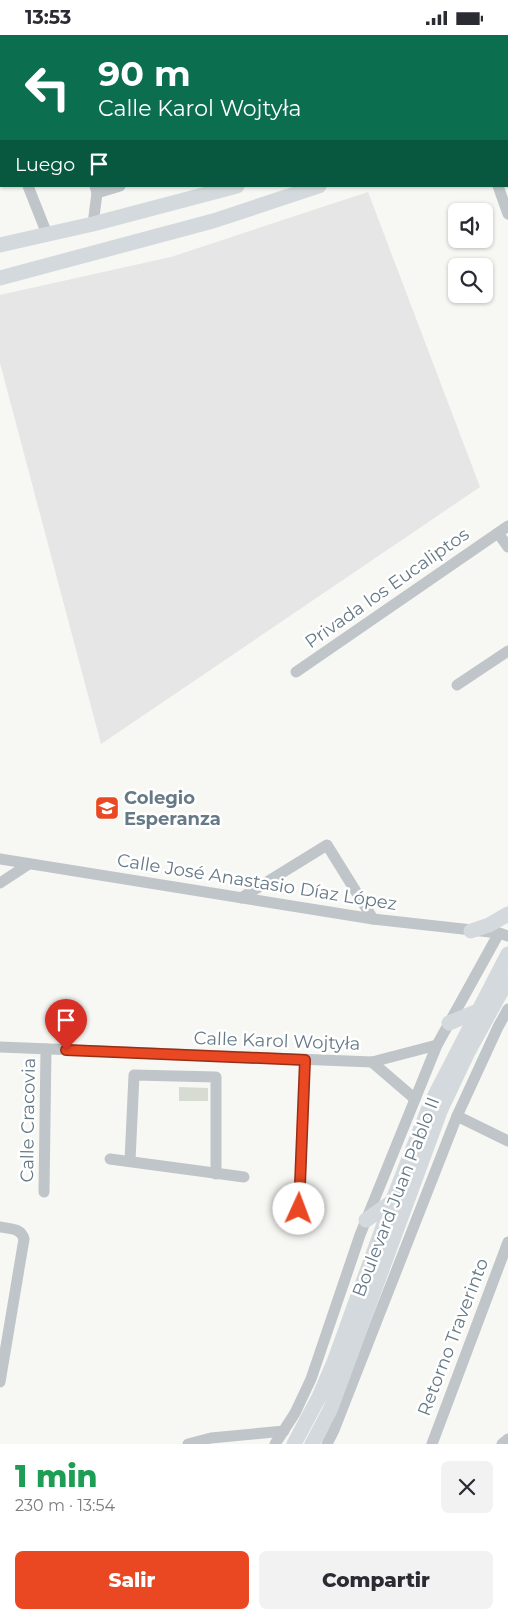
<!DOCTYPE html>
<html lang="es">
<meta charset="utf-8">
<style>
:root{--surface:#fff;--page:#f2f2f3;--text:#2b2b33;--muted:#7c7c81;--accent:#e94822}
body{margin:0;font-family:Montserrat,sans-serif;background:var(--page);color:var(--text);height:100vh;display:flex;flex-direction:column;font-size:19px;white-space:nowrap}
*{box-sizing:border-box;margin:0}
p{font-size:16px;color:var(--muted)}
.icon{flex:none;width:28px;height:28px;fill:none;stroke:currentColor;stroke-width:2;stroke-linecap:round;stroke-linejoin:round}
.map{position:relative;height:1409px;overflow:hidden}
.details{display:flex;flex-direction:column;background:var(--surface);flex:1}
.details>*{flex:none}
.top-card{position:absolute;left:0px;top:0px;width:509px;height:152px;box-shadow:0 1px 4px #0004;background:#0b6e4f;color:#fff;overflow:hidden}
.buttons{position:absolute;left:448px;top:168px;display:grid;gap:10px}
.buttons a{display:grid;place-items:center;width:45px;height:45px;border-radius:8px;background:var(--surface);box-shadow:0 1px 4px #0004;font-size:25px}
.pin{position:absolute;display:grid;place-items:center;width:42px;height:42px;color:#fff;margin:-51px -21px;border-radius:50% 50% 50% 0;rotate:-45deg;box-shadow:0 0 5px #0007}
.pin .icon{rotate:45deg}
.me{position:absolute;width:55px;margin:-28px;rotate:2deg;stroke-linejoin:round;filter:drop-shadow(0 0 4px #0008)}
.turn{display:flex;align-items:center;gap:18px;height:105px;padding:0 15px;font-size:22px}
.turn .icon{width:65px;height:65px;stroke-width:2.5}
.turn b{display:block;font-size:35px;line-height:42px}
.then{display:flex;align-items:center;height:48px;padding:0 15px;background:#0003;gap:10px;font-size:19px}
.round{display:grid;place-items:center;flex:none;width:52px;height:52px;border-radius:8px;background:var(--page)}
.headline{display:flex;align-items:center;justify-content:space-between;height:85px;padding:0 15px}
h1{font-size:30px;font-weight:800;line-height:38px;color:#1e9e55}
.primary-button{display:flex;gap:10px;margin-top:auto;padding:10px 15px}
.primary-button a{flex:1;height:58px;border-radius:8px;background:var(--accent);color:#fff;font-size:20px;font-weight:800;line-height:58px;text-align:center}
.primary-button a+a{background:var(--page);color:var(--text)}
.status{display:flex;justify-content:space-between;align-items:center;height:35px;padding:0 25px;background:var(--surface);direction:ltr}
.status svg{height:14px;fill:currentColor}
.map>svg:first-child{display:block}
</style>
<div class="status"><b>13:53</b><svg viewBox="0 0 49 12"><path d="M0 12V9h3v3zM5 12V6h3v6zM10 12V3h3v9zM15 12V0h3v12zM26 1h20v11H26zM47 4h2v5h-2z"/></svg></div>
<div class="map">
<svg width="508" height="1409" viewBox="0 0 508 1409">
<rect width="100%" height="100%" fill="#f7f7f4"/>
<path fill="#e5e6e5" d="M368 157 480 452 101 709 0 328V260L171 222Z"/>
<path fill="#d7dcd3" d="M179 1052 208 1053V1066H179Z"/>
<g fill="none" stroke-linecap="round" stroke-linejoin="round">
<g stroke="#c0c5c9" stroke-width="11">
<path d="M228 0 229 1"/>
<path d="M259 0V1"/>
<path d="M424 0V1"/>
<path d="M0 77 1 80"/>
<path d="M28 151 47 199"/>
<path d="M498 151 508 179"/>
<path d="M97 158 120 151"/>
<path d="M93 189 97 158 95 151"/>
<path d="M498 498 508 512"/>
<path d="M296 637 508 491"/>
<path d="M457 650 508 616"/>
<path d="M0 824 373 884 499 898 508 901"/>
<path d="M0 848 29 829"/>
<path d="M241 863 327 810 373 884"/>
<path d="M0 1012 372 1027 437 1010"/>
<path d="M372 1027 415 1064"/>
<path d="M457 1081 508 1106"/>
<path d="M110 1124 244 1142"/>
<path d="M130 1126 134 1040 216 1042V1139"/>
<path d="M44 1157 46 1014"/>
<path d="M299 1174 305 1025"/>
<path d="M0 1192C11 1194 21 1193 24 1204L0 1347"/>
<path d="M188 1409 211 1403 284 1396"/>
<path d="M275 1409 295 1378 311 1344 360 1200 437 1010 499 898"/>
<path d="M327 1409 334 1395 457 1081 498 992 508 974"/>
<path d="M432 1409 508 1207"/>
<path d="M502 1409 508 1404"/>
</g>
<g stroke="#d4d9dd" stroke-width="15">
<path d="M0 210 93 189 237 151"/>
<path d="M0 243 213 186 319 151"/>
<path d="M471 896 489 890 508 879"/>
<path d="M449 988 478 976"/>
<path d="M366 1185 392 1167"/>
<path d="M294 1409 319 1362 334 1327 392 1167 430 1070 508 919"/>
<path d="M312 1409 330 1375 342 1343 441 1074 467 1019 508 944"/>
</g>
</g>
<g fill="none" stroke-linecap="round" stroke-linejoin="round">
<defs>
<path id="route" d="M66 1015 305 1025 299 1174"/>
</defs>
<use href="#route" stroke="#972f16" stroke-width="12"/>
<use href="#route" stroke="#e94822" stroke-width="9"/>
</g>
<defs>
<symbol id="university-square" viewBox="-11 -11 22 22"><rect x="-9" y="-9" width="18" height="18" rx="4" fill="#e94822" stroke="#fff"/><path d="M0-5L7-2L0 1L-7-2ZM-4 1L0 2.5L4 1V4Q0 6-4 4Z" fill="#fff"/></symbol>
</defs>
<g fill-rule="evenodd">
<use href="#university-square" x="93" y="759" width="28" height="28"/>
</g>
<g text-anchor="middle" stroke-width="5" stroke-linejoin="round" paint-order="stroke">
<g font-size="18" fill="#657986" stroke="#fff">
<text transform="translate(387 553) rotate(-35)" y="6">Privada los Eucaliptos</text>
<text transform="translate(257 847) rotate(9)" y="6">Calle José Anastasio Díaz López</text>
<text transform="translate(277 1006) rotate(2)" y="6">Calle Karol Wojtyła</text>
<text transform="translate(28 1085) rotate(-89)" y="6">Calle Cracovia</text>
<text transform="translate(396 1162) rotate(-69)" y="6">Boulevard Juan Pablo II</text>
<text transform="translate(453 1302) rotate(-69)" y="6">Retorno Traverinto</text>
</g>
<g font-size="18" font-weight="bold" fill="#657986" stroke="#fff" text-anchor="start">
<text x="124" y="769">Colegio<tspan x="124" dy="21">Esperanza</tspan></text>
</g>
</g>
</svg>
<div class="buttons">
<a><svg class="icon" aria-label="sound" viewBox="0 0 24 24"><path d="M4 9h4l5-4v14l-5-4H4zM17 9q2 3 0 6"/></svg></a>
<a><svg class="icon" aria-label="search" viewBox="0 0 24 24"><circle cx="10" cy="10" r="6"/><path d="M15 15l6 6"/></svg></a>
</div>
<div class="pin" style="left:66px;top:1015px;background:#d93025"><svg class="icon" aria-label="arrive" viewBox="0 0 24 24"><path d="M6 21V4h12l-3 4 3 4H6"/></svg></div>
<svg class="me" style="left:299px;top:1174px" viewBox="-20 -20 40 40"><circle r="19" fill="#fff"/><path d="M0-13L10 11 0 6-10 11z" fill="#e94822"/></svg>
<div class="top-card">
<div class="turn"><svg class="icon" aria-label="left" viewBox="0 0 24 24"><path d="M17 20v-9H6M10 6l-5 5 5 5"/></svg><div><b>90 m</b>Calle Karol Wojtyła</div></div>
<div class="then">Luego<svg class="icon" aria-label="arrive" viewBox="0 0 24 24"><path d="M6 21V4h12l-3 4 3 4H6"/></svg></div>
</div>
</div>
<section class="details">
<div class="headline"><div><h1>1 min</h1><p>230 m · 13:54</p></div><a class="round"><svg class="icon" aria-label="close" viewBox="0 0 24 24"><path d="M6 6l12 12M18 6L6 18"/></svg></a></div>
<div class="primary-button"><a>Salir</a><a>Compartir</a></div>
</section>
